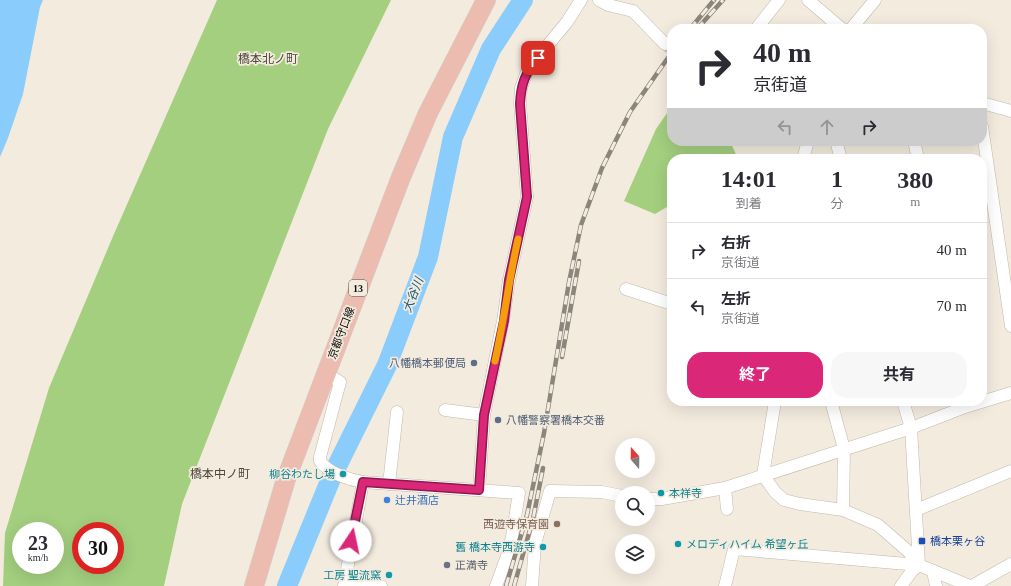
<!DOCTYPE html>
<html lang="ja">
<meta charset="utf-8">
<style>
:root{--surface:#fff;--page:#f7f7f7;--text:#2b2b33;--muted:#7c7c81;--line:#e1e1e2;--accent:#db2777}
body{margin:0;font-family:"Times New Roman","Noto Sans JP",serif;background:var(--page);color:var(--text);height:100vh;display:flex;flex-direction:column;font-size:15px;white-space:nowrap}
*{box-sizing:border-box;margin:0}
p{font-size:13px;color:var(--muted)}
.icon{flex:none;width:22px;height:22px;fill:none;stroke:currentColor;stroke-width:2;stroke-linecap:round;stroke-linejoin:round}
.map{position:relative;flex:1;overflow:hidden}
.panel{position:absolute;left:667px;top:154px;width:320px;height:252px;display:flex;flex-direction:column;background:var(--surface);border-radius:16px;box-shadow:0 4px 16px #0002}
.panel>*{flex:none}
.banner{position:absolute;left:667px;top:24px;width:320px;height:122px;border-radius:16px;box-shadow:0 4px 16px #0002;background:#fff;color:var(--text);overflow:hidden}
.needle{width:26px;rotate:340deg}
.tools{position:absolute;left:615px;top:438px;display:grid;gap:8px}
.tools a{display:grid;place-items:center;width:40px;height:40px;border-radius:50%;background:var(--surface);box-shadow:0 4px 16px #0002;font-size:20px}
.speed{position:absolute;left:12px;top:522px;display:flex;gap:8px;font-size:20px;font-weight:700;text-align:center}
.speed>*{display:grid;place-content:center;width:52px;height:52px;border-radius:50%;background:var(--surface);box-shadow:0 4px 16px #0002;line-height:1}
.speed small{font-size:10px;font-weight:400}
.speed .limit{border:6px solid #d22;background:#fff;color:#111}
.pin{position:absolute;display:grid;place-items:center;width:34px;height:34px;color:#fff;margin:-17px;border-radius:8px;box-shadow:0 2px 6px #0006}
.me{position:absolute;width:44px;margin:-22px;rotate:11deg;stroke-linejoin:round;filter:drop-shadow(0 0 3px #0008)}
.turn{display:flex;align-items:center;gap:14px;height:84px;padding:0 20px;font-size:18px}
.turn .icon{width:52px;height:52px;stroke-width:2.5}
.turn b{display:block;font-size:28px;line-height:34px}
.lanes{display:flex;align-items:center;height:38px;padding:0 20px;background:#0003;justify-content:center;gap:20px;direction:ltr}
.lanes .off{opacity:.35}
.eta{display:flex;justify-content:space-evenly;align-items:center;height:68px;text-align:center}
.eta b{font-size:24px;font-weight:700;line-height:28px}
.primary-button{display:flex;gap:8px;margin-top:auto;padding:8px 20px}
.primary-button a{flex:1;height:46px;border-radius:16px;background:var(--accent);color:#fff;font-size:16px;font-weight:700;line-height:46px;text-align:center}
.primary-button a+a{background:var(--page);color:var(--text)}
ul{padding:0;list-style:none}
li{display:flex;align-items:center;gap:12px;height:56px;padding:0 20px;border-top:1px solid var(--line)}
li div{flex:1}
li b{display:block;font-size:15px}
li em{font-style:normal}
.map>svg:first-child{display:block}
</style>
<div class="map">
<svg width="1011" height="586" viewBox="0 0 1011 586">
<rect width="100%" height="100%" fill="#f3ebde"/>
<g fill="#a3cf7f" fill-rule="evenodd">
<path d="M217 0H391L328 129 182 504 164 586H3L5 533 49 388 114 234ZM21 531H55V565H21ZM81 531H115V565H81Z"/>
<path d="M672 106V141H730L738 159H672V204L655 214 624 201 656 129Z"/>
</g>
<path fill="#8accfb" d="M0 0H43L40 7 23 94 8 138 0 157Z"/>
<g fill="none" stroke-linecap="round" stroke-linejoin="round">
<path stroke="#8accfb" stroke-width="20" d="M287 586 332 476 387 365 428 257 453 137 491 49 523 0"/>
<path stroke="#d1cabe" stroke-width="12" stroke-dasharray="12 6" stroke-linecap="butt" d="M665 44 672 50"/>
<defs>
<g id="street">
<path d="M599 0 608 5 633 11 665 44"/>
<path d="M808 0 842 29"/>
<path d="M756 29 779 0"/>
<path d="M851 29 875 0"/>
<path d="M982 103 1011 111"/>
<path d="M982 126 1011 326"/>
<path d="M836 141 841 159"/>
<path d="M914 141 918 159"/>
<path d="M803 159 808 141"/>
<path d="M626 289 672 304"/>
<path d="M326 373 340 382 320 457V461C328 473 350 480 363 482L519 493 512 537 507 556 496 586"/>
<path d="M775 401 763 475 775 492 784 500 800 504 843 510 878 525 909 552 919 565"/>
<path d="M831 401 844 449 843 510"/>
<path d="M903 401 911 428 919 565"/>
<path d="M445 410 484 415"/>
<path d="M389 484 397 412"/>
<path d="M725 488 727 509"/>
<path d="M479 490 484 415 503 321 509 280 527 197 520 103 521 88 528 69 567 22 581 0"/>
<path d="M648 499H662L725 488 911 428 965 407 1011 393"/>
<path d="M916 510 1011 471"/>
<path d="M933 571 936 586"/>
<path d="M345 580 381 586"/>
<path d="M344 586 363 482"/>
<path d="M532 586 535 544 550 491 602 492 622 496"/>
<path d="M725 586 734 549 919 565 970 586"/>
<path d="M901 586 912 571 919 565"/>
<path d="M972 586 1011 564"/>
</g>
<path id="primary" d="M254 586 286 479 401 177 428 113 486 0"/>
</defs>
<use href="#street" stroke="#c0b9ac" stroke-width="13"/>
<use href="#primary" stroke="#cfcfce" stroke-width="20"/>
<use href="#street" stroke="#fff" stroke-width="12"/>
<use href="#primary" stroke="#ecbcb1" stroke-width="19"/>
<defs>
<g id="rail">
<path d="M690 29 714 0"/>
<path d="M697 29 723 0"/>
<path d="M562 357 579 261"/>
<path d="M506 586 527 515 544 433 569 282 581 225 602 168 630 112 672 52"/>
<path d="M514 586 533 519 543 468"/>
</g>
</defs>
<use href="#rail" stroke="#8b857c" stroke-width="4.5"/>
<use href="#rail" stroke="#f3ebde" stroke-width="3" stroke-dasharray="9" stroke-linecap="butt"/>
</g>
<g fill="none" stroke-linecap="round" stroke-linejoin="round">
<defs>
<path id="route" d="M351 541 363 482 479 490 484 415 504 321 509 280 527 197 520 104C521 84 525 73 538 58"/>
</defs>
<use href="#route" stroke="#8e194d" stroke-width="10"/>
<use href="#route" stroke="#db2777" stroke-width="7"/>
<path stroke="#f59e0b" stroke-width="7" d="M495 361C504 320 509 280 518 239"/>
</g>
<g fill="#5c6f8a" stroke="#f3ebde" stroke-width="1.5">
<circle cx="474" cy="363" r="4"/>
<circle cx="498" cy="420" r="4"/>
</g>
<g fill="#0f9aa8" stroke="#f3ebde" stroke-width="1.5">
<circle cx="343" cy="474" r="4"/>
<circle cx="661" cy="493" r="4"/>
<circle cx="678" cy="544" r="4"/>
<circle cx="543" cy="547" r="4"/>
<circle cx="389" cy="575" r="4"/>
</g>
<circle fill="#3f7fe0" stroke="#f3ebde" stroke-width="1.5" cx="387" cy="500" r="4"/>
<circle fill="#8d6e63" stroke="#f3ebde" stroke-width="1.5" cx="557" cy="524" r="4"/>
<rect fill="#1a4fb4" stroke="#f3ebde" stroke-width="1.5" x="918" y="537" width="8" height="8" rx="2"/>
<circle fill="#6b7280" stroke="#f3ebde" stroke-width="1.5" cx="447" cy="565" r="4"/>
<g text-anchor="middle" stroke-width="3.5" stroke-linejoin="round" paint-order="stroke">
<rect fill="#f3ebde" stroke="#545049" stroke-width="1" x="349" y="280" width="18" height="16" rx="3"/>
<g font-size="10" font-weight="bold" fill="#100e09">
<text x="358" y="292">13</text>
</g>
<g font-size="11" fill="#100e09" stroke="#f3ebde">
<text transform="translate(341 333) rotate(-69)" y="4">京都守口線</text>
</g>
<g font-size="11" fill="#4e5e75" stroke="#f3ebde" text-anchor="end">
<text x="466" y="367">八幡橋本郵便局</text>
<text x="506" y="424" text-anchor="start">八幡警察署橋本交番</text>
</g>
<g font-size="11" fill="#0d838f" stroke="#f3ebde" text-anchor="end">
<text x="335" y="478">柳谷わたし場</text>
<text x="669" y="497" text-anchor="start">本祥寺</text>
<text x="686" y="548" text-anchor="start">メロディハイム 希望ヶ丘</text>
<text x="535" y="551">舊 橋本寺西游寺</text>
<text x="381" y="579">工房 聖流窯</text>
</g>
<g font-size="11" fill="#366cbe" stroke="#f3ebde" text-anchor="start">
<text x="395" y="504">辻井酒店</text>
</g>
<g font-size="11" fill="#785e54" stroke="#f3ebde" text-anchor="end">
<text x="549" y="528">西遊寺保育園</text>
</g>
<g font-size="11" fill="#164399" stroke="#f3ebde" text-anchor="start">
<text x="930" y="545">橋本栗ヶ谷</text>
</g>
<g font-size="11" fill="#5b616d" stroke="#f3ebde" text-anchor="start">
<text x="455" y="569">正満寺</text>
</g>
<g font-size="12" fill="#4d463c" stroke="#f3ebde">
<text x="268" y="63">橋本北ノ町</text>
<text x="220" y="478">橋本中ノ町</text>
</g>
<g font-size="12" font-style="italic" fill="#15567c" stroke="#f3ebde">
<text transform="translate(413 295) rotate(-69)" y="4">大谷川</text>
</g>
</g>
</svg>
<div class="tools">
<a><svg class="needle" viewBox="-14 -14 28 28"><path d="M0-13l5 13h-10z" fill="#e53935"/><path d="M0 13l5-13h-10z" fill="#7c7c81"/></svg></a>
<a><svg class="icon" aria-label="search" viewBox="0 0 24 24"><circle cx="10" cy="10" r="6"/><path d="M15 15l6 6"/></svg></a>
<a><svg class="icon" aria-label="layers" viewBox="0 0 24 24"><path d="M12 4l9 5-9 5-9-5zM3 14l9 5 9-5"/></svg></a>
</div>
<div class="speed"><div>23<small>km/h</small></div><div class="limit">30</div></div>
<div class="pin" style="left:538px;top:58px;background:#d93025"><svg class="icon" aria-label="arrive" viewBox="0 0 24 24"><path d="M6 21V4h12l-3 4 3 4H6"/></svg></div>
<svg class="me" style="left:351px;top:541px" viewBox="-20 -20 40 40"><circle r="19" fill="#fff"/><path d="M0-13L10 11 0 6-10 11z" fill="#db2777"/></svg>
<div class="banner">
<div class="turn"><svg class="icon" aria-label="right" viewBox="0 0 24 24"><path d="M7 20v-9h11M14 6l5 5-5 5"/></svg><div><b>40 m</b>京街道</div></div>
<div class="lanes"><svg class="icon off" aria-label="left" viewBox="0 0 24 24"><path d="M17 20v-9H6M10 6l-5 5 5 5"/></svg><svg class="icon off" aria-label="ahead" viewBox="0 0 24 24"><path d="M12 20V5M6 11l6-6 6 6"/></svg><svg class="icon" aria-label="right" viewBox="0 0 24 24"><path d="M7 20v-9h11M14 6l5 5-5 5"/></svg></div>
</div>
<section class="panel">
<div class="eta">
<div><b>14:01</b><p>到着</p></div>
<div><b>1</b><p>分</p></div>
<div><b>380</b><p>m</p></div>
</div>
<ul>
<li><svg class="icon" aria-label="right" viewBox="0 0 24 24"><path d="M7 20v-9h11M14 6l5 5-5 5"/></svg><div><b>右折</b><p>京街道</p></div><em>40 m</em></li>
<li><svg class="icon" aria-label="left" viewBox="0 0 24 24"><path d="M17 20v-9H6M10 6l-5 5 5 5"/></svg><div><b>左折</b><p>京街道</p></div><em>70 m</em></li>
</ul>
<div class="primary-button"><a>終了</a><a>共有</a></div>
</section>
</div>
